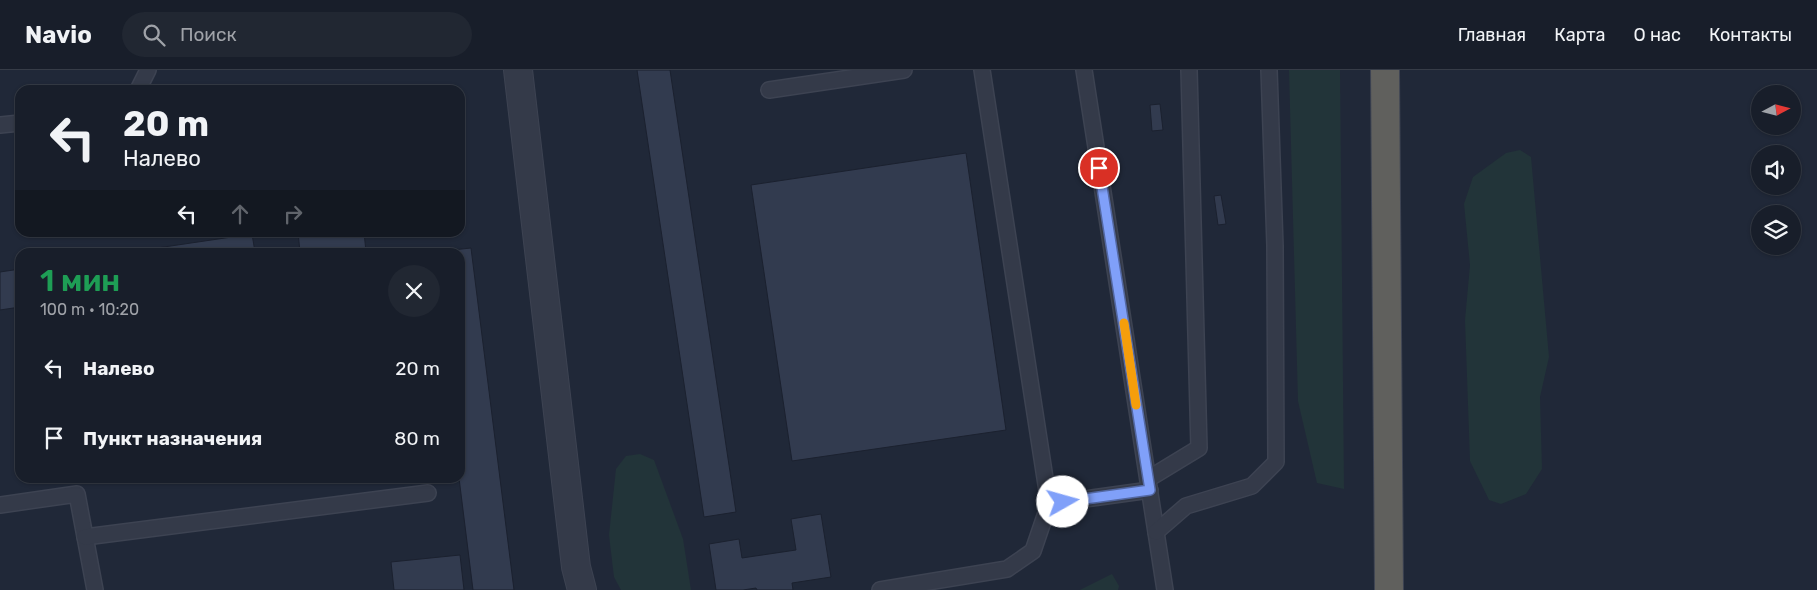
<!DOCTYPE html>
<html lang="ru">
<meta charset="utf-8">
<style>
:root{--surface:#181e2a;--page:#212732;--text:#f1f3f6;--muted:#9fa2a8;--line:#363c47}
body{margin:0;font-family:Rubik,sans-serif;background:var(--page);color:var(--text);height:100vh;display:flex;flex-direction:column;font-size:19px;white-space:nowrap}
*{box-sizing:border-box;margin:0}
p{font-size:16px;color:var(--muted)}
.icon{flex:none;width:28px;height:28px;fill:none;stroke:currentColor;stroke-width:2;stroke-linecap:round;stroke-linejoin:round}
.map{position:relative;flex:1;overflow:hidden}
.panel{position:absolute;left:15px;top:178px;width:450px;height:235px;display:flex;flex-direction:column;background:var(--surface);border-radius:15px;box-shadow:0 1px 4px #0004,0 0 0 1px var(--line)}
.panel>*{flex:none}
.banner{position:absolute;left:15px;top:15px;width:450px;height:152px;border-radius:15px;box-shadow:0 1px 4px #0004,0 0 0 1px var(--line);background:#181e2a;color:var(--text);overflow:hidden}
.needle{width:32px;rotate:83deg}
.buttons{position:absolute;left:1751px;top:15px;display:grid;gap:10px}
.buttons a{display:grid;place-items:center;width:50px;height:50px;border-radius:50%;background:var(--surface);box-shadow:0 1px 4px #0004,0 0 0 1px var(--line);font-size:25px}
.pin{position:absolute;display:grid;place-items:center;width:42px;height:42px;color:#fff;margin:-21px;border:2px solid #fff;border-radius:50%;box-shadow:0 1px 5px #0007}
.me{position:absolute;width:55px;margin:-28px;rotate:83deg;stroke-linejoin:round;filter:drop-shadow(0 0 4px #0008)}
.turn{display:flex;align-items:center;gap:18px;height:105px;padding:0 25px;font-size:22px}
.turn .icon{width:65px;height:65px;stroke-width:2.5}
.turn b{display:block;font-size:35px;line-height:42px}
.lanes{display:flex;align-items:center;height:48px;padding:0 25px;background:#0003;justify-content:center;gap:25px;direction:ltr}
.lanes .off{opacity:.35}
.round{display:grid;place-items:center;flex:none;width:52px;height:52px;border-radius:26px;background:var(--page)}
.headline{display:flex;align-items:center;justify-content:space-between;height:85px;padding:0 25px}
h1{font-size:30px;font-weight:600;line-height:38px;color:#1e9e55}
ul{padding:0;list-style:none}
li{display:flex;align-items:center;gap:15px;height:70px;padding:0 25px}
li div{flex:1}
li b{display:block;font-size:19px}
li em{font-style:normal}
header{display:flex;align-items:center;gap:30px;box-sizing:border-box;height:70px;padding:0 25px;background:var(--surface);border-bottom:1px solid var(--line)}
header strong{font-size:24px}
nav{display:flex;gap:28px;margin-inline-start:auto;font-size:18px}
.search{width:350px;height:45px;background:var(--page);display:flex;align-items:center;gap:12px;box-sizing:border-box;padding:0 18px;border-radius:28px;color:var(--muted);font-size:19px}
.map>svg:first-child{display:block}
</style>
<header>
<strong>Navio</strong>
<div class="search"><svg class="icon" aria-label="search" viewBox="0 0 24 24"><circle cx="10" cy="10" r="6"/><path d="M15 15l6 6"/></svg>Поиск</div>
<nav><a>Главная</a><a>Карта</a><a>О нас</a><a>Контакты</a></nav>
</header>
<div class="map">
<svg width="1817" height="520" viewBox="0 0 1817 520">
<rect width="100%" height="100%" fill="#202838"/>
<g fill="#223439">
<path d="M1289 0H1340L1344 419 1317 413 1298 331Z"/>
<path d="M1520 80 1531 87 1549 287 1540 327 1542 399 1526 424 1501 434 1489 430 1470 391 1465 250 1470 195 1464 134 1473 107 1506 83Z"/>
<path d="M640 384 654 390 683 469 691 520H621L614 507 609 465 616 399 626 386Z"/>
<path d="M1112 504 1119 516 1118 520H1080Z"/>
</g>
<g fill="#323b4f" stroke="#1b212f">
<path d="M637 0H670L736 442 704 447Z"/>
<path d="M1160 34 1163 60 1152 61 1150 35Z"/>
<path d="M966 83 1006 360 792 391 751 115Z"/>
<path d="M1221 125 1226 154 1218 155 1214 126Z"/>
<path d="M298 162H364L366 182H300Z"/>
<path d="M252 164 255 182H130Z"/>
<path d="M471 178 514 520H473L459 408H460V182H434Z"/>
<path d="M20 199V237L0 240V202Z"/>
<path d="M821 444 831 507 792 513 793 520H757L756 518 743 520H716L709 474 739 469 742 488 796 480 791 449Z"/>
<path d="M460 485 464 520H394L391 492Z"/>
</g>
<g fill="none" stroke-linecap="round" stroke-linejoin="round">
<defs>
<g id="service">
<path d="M982 0 1049 434 1150 420"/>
<path d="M1084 0 1165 520"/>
<path d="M138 20 148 0"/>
<path d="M769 20 904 0"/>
<path d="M0 55 20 53"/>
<path d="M1148 409 1199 378 1189 0"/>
<path d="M0 435 77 424 95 520"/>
<path d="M1156 462 1186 436 1252 416 1276 392 1275 176 1269 0"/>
<path d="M85 467 428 423"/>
<path d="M880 520 1007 499 1033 481 1049 434"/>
</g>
<path id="minor" d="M518 0 576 497 582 520"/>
<path id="trunk" d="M1385 0 1389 520"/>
</defs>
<use href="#service" stroke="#3d4352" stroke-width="18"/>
<use href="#minor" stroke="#3d4352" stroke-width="30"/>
<use href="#trunk" stroke="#3e4453" stroke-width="30"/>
<use href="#service" stroke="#343a49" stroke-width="15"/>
<use href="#minor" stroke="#343a49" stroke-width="28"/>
<use href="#trunk" stroke="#60605d" stroke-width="28"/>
</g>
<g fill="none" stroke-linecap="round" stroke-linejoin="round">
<defs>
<path id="route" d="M1063 432 1150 420 1099 98"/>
</defs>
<use href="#route" stroke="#5368a2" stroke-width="12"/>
<use href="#route" stroke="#80a0f9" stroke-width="9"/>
<path stroke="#f59e0b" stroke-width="9" d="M1124 253 1136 335"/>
</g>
</svg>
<div class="buttons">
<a><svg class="needle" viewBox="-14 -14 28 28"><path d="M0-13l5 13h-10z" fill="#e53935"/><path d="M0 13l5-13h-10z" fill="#9fa2a8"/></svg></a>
<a><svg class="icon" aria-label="sound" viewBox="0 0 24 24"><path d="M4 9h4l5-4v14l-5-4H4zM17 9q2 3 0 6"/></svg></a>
<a><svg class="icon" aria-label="layers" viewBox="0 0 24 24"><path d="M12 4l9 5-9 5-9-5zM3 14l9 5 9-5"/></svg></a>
</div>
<div class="pin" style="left:1099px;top:98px;background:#d93025"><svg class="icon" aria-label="arrive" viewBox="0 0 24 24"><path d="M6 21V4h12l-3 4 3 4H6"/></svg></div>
<svg class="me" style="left:1063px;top:432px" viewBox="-20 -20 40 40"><circle r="19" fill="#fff"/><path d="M0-13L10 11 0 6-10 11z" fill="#80a0f9"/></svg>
<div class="banner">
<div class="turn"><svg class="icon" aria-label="left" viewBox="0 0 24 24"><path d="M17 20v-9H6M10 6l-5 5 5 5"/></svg><div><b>20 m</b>Налево</div></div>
<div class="lanes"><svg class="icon" aria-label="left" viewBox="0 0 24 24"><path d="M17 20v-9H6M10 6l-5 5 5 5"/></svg><svg class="icon off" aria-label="ahead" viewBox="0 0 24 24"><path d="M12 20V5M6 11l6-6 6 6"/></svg><svg class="icon off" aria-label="right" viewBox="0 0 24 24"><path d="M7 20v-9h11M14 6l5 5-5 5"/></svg></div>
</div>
<section class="panel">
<div class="headline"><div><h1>1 мин</h1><p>100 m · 10:20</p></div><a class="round"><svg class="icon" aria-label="close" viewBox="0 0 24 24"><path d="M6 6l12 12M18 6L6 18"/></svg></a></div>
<ul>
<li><svg class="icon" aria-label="left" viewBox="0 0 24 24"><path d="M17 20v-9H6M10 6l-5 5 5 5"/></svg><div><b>Налево</b></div><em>20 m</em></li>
<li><svg class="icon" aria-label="arrive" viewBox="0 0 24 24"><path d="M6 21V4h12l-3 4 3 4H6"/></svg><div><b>Пункт назначения</b></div><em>80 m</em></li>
</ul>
</section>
</div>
